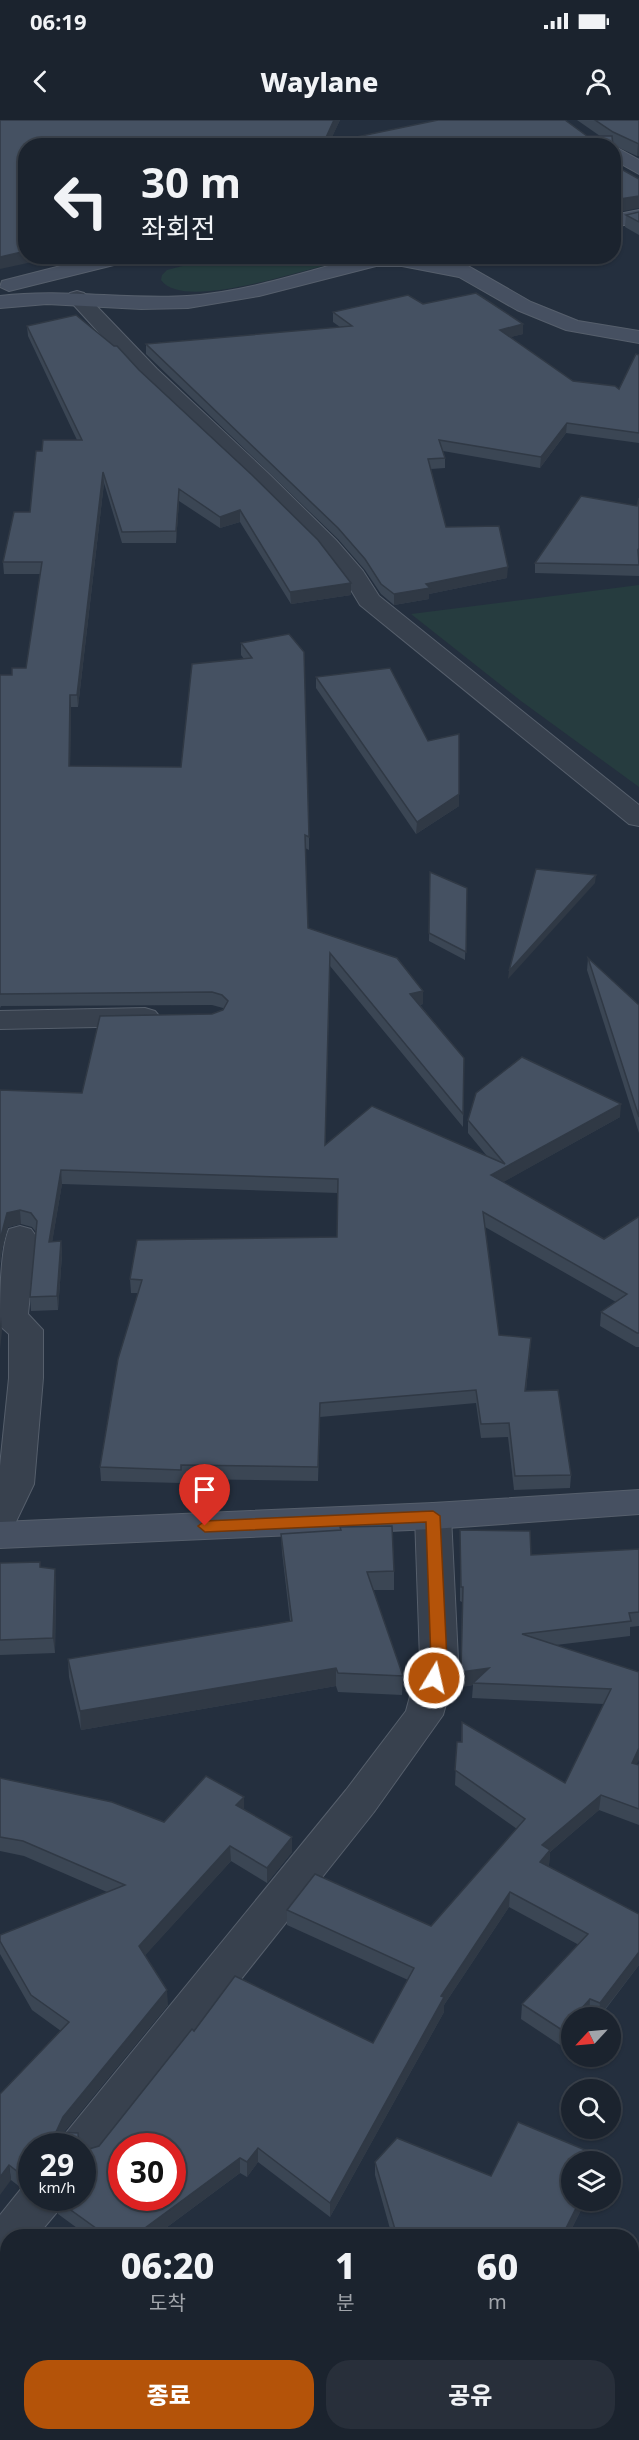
<!DOCTYPE html>
<html lang="ko">
<meta charset="utf-8">
<style>
:root{--surface:#1b232e;--page:#282f3a;--text:#f1f3f6;--muted:#a0a4aa;--line:#39404a;--accent:#b45309}
body{margin:0;font-family:"Noto Sans","Noto Sans KR",sans-serif;background:var(--page);color:var(--text);height:100vh;display:flex;flex-direction:column;font-size:22px;white-space:nowrap}
*{box-sizing:border-box;margin:0}
p{font-size:20px;color:var(--muted)}
.icon{flex:none;width:33px;height:33px;fill:none;stroke:currentColor;stroke-width:2;stroke-linecap:round;stroke-linejoin:round}
.map{position:relative;flex:1;overflow:hidden}
.panel{position:absolute;left:0px;top:2109px;width:639px;height:212px;display:flex;flex-direction:column;background:var(--surface);border-radius:24px 24px 0 0;box-shadow:0 2px 4px #0004,0 0 0 2px var(--line)}
.panel>*{flex:none}
.top-card{position:absolute;left:18px;top:18px;width:603px;height:126px;border-radius:24px;box-shadow:0 2px 4px #0004,0 0 0 2px var(--line);background:#1b232e;color:var(--text);overflow:hidden}
.needle{width:39px;rotate:244deg}
.fabs{position:absolute;left:561px;top:1887px;display:grid;gap:12px}
.fabs a{display:grid;place-items:center;width:60px;height:60px;border-radius:50%;background:var(--surface);box-shadow:0 2px 4px #0004,0 0 0 2px var(--line);font-size:30px}
.speed{position:absolute;left:18px;top:2013px;display:flex;gap:12px;font-size:30px;font-weight:700;text-align:center}
.speed>*{display:grid;place-content:center;width:78px;height:78px;border-radius:50%;background:var(--surface);box-shadow:0 2px 4px #0004,0 0 0 2px var(--line);line-height:1}
.speed small{font-size:15px;font-weight:400}
.speed .limit{border:9px solid #d22;background:#fff;color:#111}
.pin{position:absolute;display:grid;place-items:center;width:51px;height:51px;color:#fff;margin:-62px -26px;border-radius:50% 50% 50% 0;rotate:-45deg;box-shadow:0 0 6px #0007}
.pin .icon{rotate:45deg}
.me{position:absolute;width:66px;margin:-33px;rotate:9deg;stroke-linejoin:round;filter:drop-shadow(0 0 4px #0008)}
.turn{display:flex;align-items:center;gap:21px;height:126px;padding:0 24px;font-size:27px}
.turn .icon{width:78px;height:78px;stroke-width:2.5}
.turn b{display:block;font-size:42px;line-height:51px}
.eta{display:flex;justify-content:space-evenly;align-items:center;height:102px;text-align:center}
.eta b{font-size:36px;font-weight:800;line-height:42px}
.primary-button{display:flex;gap:12px;margin-top:auto;padding:12px 24px}
.primary-button a{flex:1;height:69px;border-radius:24px;background:var(--accent);color:#fff;font-size:24px;font-weight:800;line-height:69px;text-align:center}
.primary-button a+a{background:var(--page);color:var(--text)}
.status{display:flex;justify-content:space-between;align-items:center;height:42px;padding:0 30px;background:var(--surface);direction:ltr}
.status svg{height:16px;fill:currentColor}
header{display:flex;justify-content:space-between;align-items:center;height:78px;padding:0 24px;background:var(--surface);font-size:27px;font-weight:800}
.map>svg:first-child{display:block}
</style>
<div class="status"><b>06:19</b><svg viewBox="0 0 49 12"><path d="M0 12V9h3v3zM5 12V6h3v6zM10 12V3h3v9zM15 12V0h3v12zM26 1h20v11H26zM47 4h2v5h-2z"/></svg></div>
<header><svg class="icon" aria-label="back" viewBox="0 0 24 24"><path d="M15 5l-7 7 7 7"/></svg>Waylane<svg class="icon" aria-label="person" viewBox="0 0 24 24"><circle cx="12" cy="8" r="4"/><path d="M4 21q1-7 8-7t8 7"/></svg></header>
<div class="map">
<svg width="639" height="2320" viewBox="0 0 639 2320">
<rect width="100%" height="100%" fill="#242f3e"/>
<g fill="#263c3f">
<path d="M217 137V136L337 137 331 143 320 147C288 154 182 190 161 160L162 155 167 150Z"/>
<path d="M639 465V667L521 581 411 494Z"/>
</g>
<g fill="none" stroke-linecap="round" stroke-linejoin="round">
<defs>
<g id="street">
<path d="M77 171 84 173 157 249 270 355 336 420 363 451 379 476 639 685V706L629 704 360 485 345 460 320 430 254 365 141 259 70 181 67 177 70 173Z"/>
<path d="M145 888 155 891 160 897 155 903 145 906 0 909V891Z"/>
<path d="M20 1106 31 1109 36 1116 28 1194 43 1210V1258L34 1364 13 1408 0 1412V1346L9 1258V1214L0 1206C0 1180 0 1130 9 1109Z"/>
<path d="M433 1383 446 1387 451 1396 458 1540 443 1595 374 1692 98 2039 82 2045V2026H60L66 2013 346 1670 406 1591 420 1540 415 1396 420 1387Z"/>
<path d="M32 2062V2078H63L57 2092 37 2116H8V2135L0 2132V2095L25 2064Z"/>
</g>
<g id="secondary">
<path d="M614 26 639 40V54L614 40Z"/>
<path d="M639 90V102L614 107V95Z"/>
<path d="M100 136H137L134 140 9 171 0 167 2 161Z"/>
<path d="M365 136H415L440 141 449 137 456 139 531 182 578 201 639 211V223L566 210 517 190 459 157 402 146H376L259 176 188 188 141 189 47 184 0 188V176C63 168 124 180 187 176 248 172 307 151 365 136Z"/>
<path d="M639 1370V1394L433 1409 0 1428V1402L433 1383Z"/>
</g>
</defs>
<use href="#street" stroke="#565f6c" stroke-width="2"/>
<use href="#secondary" stroke="#565f6c" stroke-width="2"/>
<use href="#street" fill="#38414e" fill-rule="evenodd"/>
<use href="#secondary" fill="#465061" fill-rule="evenodd"/>
</g>
<g fill="#3b4654">
<path d="M0 0H340L329 23 600 16 577 0H639V36H637L613 25 26 26Z"/>
<path d="M639 92V115L625 107 626 95Z"/>
<path d="M423 184 523 204V214L510 217 573 261 619 269 639 235V323L566 313 540 348 443 331 445 338V348L431 349 446 407 507 458 429 474V479L394 485 381 474 365 450 338 419 146 234V224L340 207 333 202V192Z"/>
<path d="M27 206 351 475 291 484 240 402 220 408 179 381 176 423H122L104 363 78 587H71L70 646 181 647 244 539 241 535V523L289 514 309 717V730L305 728 308 808 423 884 420 885 464 938 463 1007 330 846 325 1025 487 1036 468 1013V1000L620 997 503 1062 604 1119 639 1097V1227H636L600 1206 601 1192 616 1182 485 1107 499 1215 531 1218 526 1271 571 1355 570 1368 514 1370 508 1317 481 1318 476 1283 320 1297 318 1361 182 1359 181 1363 101 1361 100 1347 138 1173H131L130 1159 337 1117 338 1073 62 1064 52 1122 61 1121 62 1135 58 1190 31 1191 30 1177 36 1112 32 1107 21 1104 8 1107 2 1129 0 1144V970L82 973 212 894 224 889 223 888 212 885 1 886 0 888V555H12L26 548 40 454H4L3 442 30 392 42 331 77 320 28 216Z"/>
<path d="M639 378V456L535 453V443L637 386Z"/>
<path d="M316 557 459 686 416 714 316 568Z"/>
<path d="M430 752 467 768 465 840 429 821Z"/>
<path d="M588 838 639 885V1013L587 850Z"/>
<path d="M460 1410 531 1435 639 1429V1506L630 1507V1516L556 1525 639 1552 637 1645H639V1705L599 1690 550 1732 549 1745 548 1746 639 1845 599 1898 589 1894 586 1898H572L560 1925 521 1899 522 1884 579 1825 509 1787 444 1885V1892L330 2097 258 2042 247 2057 240 2053 155 2116H88L58 2094 57 2080 99 2026 194 1911 373 1923 408 1860 287 1805V1790L431 1806 517 1709 455 1665 457 1622H461L462 1602 565 1663 604 1584 472 1578 473 1565 461 1567 462 1482 460 1481Z"/>
<path d="M281 1414 394 1451V1470H373L403 1556 402 1575 338 1572 336 1566 81 1610 69 1557 68 1539 290 1501 282 1432Z"/>
<path d="M0 1443 41 1447 56 1464 55 1533 0 1535Z"/>
<path d="M0 1658 164 1702 244 1689 292 1732 267 1763 231 1741 145 1835 168 1885 64 2012 32 2026V2061L24 2062 20 2067 11 2060 0 1974 61 1911 32 1890 0 1834V1815L107 1772 24 1736 0 1731Z"/>
<path d="M518 2002 602 2037 601 2042H572V2080H586L568 2116H392L375 2055V2042L397 2018 491 2056Z"/>
<path d="M632 2140H639V2206L632 2207Z"/>
</g>
<g fill="#303945">
<path d="M334 0H340L328 26 323 24Z"/>
<path d="M638 24H639V36H637Z"/>
<path d="M639 76V88L614 93V80Z"/>
<path d="M26 131V136H60L0 149V137Z"/>
<path d="M523 204V214L499 220 500 210Z"/>
<path d="M567 303 566 313 540 348 541 337Z"/>
<path d="M103 352 104 363 78 587 77 575Z"/>
<path d="M179 369V381L176 423V411Z"/>
<path d="M240 390V402L220 408V397Z"/>
<path d="M508 447 507 458 429 474V479L394 485V474L426 464Z"/>
<path d="M351 463V475L291 484 290 472Z"/>
<path d="M70 575 71 587 70 658 69 646Z"/>
<path d="M459 674V686L416 714 417 702Z"/>
<path d="M596 755 595 763 508 859 509 851Z"/>
<path d="M423 871V884L410 887V874Z"/>
<path d="M621 984 620 997 491 1069V1055Z"/>
<path d="M61 1050 62 1064 50 1135 49 1122Z"/>
<path d="M20 1090 21 1104 8 1107 2 1129 0 1144V1115L7 1093Z"/>
<path d="M61 1121 62 1135 58 1190 57 1176Z"/>
<path d="M1 1197 2 1211 0 1229V1206Z"/>
<path d="M531 1218 530 1231 524 1285 525 1271Z"/>
<path d="M55 1449 56 1464 55 1533 53 1518Z"/>
<path d="M336 1548V1566L81 1610 80 1591Z"/>
<path d="M489 1548 473 1563V1565L461 1567V1552Z"/>
<path d="M639 1628V1640L630 1658 632 1643Z"/>
<path d="M601 1675 599 1690 550 1732 549 1745 539 1757 542 1725Z"/>
<path d="M244 1677V1692L236 1685Z"/>
<path d="M292 1717V1732L267 1763V1748Z"/>
<path d="M230 1726 231 1741 140 1841 139 1826Z"/>
<path d="M510 1772 509 1787 444 1885V1892L330 2097V2083L441 1876Z"/>
<path d="M639 1832V1845L598 1898 600 1883Z"/>
<path d="M167 1870 168 1885 64 2012H56L63 1997Z"/>
<path d="M590 1879 589 1894 586 1898H573Z"/>
<path d="M572 1900V1913L560 1925 562 1910Z"/>
<path d="M258 2028V2042L247 2057V2042Z"/>
<path d="M240 2038V2053L155 2116H134Z"/>
<path d="M9 2045 11 2060 0 2075V2057Z"/>
<path d="M32 2045V2061L24 2062 20 2067 18 2052 23 2047Z"/>
<path d="M580 2080H586L568 2116H562Z"/>
<path d="M8 2203V2212L0 2222V2212Z"/>
</g>
<g fill="#455162" stroke="#303945" stroke-width="1.5" fill-rule="evenodd">
<path d="M0 0H334L323 24 438 0H565L587 16H612L613 26H26V131L0 137Z"/>
<path d="M595 0H639V24L613 12Z"/>
<path d="M614 45 639 59V76L614 80V83Z"/>
<path d="M639 92V102L626 95Z"/>
<path d="M476 173 523 204 500 210 573 261 615 266 619 269 636 234 639 235V313L567 303 541 337 439 320 445 338 428 339 446 407 499 406 508 447 426 464 430 468 394 474 381 464 365 439 338 408 146 224 352 206 333 192 408 175 423 184Z"/>
<path d="M76 195 114 226H117L139 250 252 355 318 420 351 463 290 472 240 390 220 397 179 369 176 411 122 412 103 352 77 575H70L69 646 181 647 192 544 252 538 241 523 289 514 304 532 309 717 305 715 308 808 397 838 423 871 410 874 464 938 463 994 330 833 325 1025 372 986 505 1044 468 1000 476 973 522 937 621 984 491 1055 604 1119 638 1097H639V1213H637L601 1192 627 1174 483 1092 499 1215 531 1218 525 1271 558 1270 571 1355 515 1356 509 1303 481 1304 476 1270 320 1283 318 1347 181 1345V1350L100 1347 118 1239 142 1160 130 1159 137 1120 337 1117 338 1059 61 1050 49 1122 61 1121 57 1176 30 1177 37 1101 31 1093 20 1090 7 1093 0 1120V970L82 973 100 896 212 894 223 890 228 881 222 875 212 872 0 874V555H12V548H26L42 442H3L14 392H30L36 331H42L43 320H82L27 206Z"/>
<path d="M581 376 637 386 639 378V428L638 430 639 445 535 443Z"/>
<path d="M390 548 428 621 459 614V674L417 702 316 557Z"/>
<path d="M536 749 596 755 509 851Z"/>
<path d="M430 752 467 768 466 832 429 813Z"/>
<path d="M588 838 639 885V997Z"/>
<path d="M392 1406 394 1451 367 1452 403 1556 338 1553 336 1548 80 1591 68 1539 292 1501 281 1414 341 1410 340 1407Z"/>
<path d="M460 1410 530 1411 531 1435 639 1429V1492L629 1493 631 1501 522 1514 639 1552V1628L632 1643 639 1645V1689L601 1675 542 1725 550 1730 540 1742 639 1794V1832L600 1883 590 1879 573 1898H572V1900L562 1910 522 1884 588 1814 510 1772 441 1876 444 1877 330 2083 258 2028 247 2042 240 2038 134 2116H107L57 2080V2078H82V2031L99 2026 192 1909 194 1911 235 1856 373 1923 414 1848 287 1790 315 1754 431 1806 525 1699 455 1650 457 1622H462V1602L565 1663 611 1569 473 1563 489 1548 461 1552 463 1467H461ZM122 2026H172V2078H122Z"/>
<path d="M40 1442V1447L55 1449 53 1518 0 1520V1443Z"/>
<path d="M206 1656 244 1677 236 1685 292 1717 267 1748 230 1726 139 1826 167 1870 63 1997 56 2012 78 2013 79 2026H32V2045L23 2047 18 2052 9 2045 0 2057V1974L69 1902 31 1875 0 1821V1815L125 1765 23 1721 0 1717V1658L112 1682 164 1702Z"/>
<path d="M518 2002 602 2037 600 2042H572V2080H580L562 2116H397L375 2042 397 2018 491 2056Z"/>
<path d="M632 2140H639V2193L632 2194Z"/>
<path d="M0 2185 8 2190V2203L0 2212Z"/>
<path d="M8 2306V2313H157L162 2320H0V2313Z"/>
<path d="M342 2313H537L583 2319 584 2313H628V2320H341Z"/>
</g>
<path fill="#b45309" stroke="#753606" stroke-width="1.5" d="M433 1391 440 1396 447 1540 440 1562H429L426 1558 431 1540 426 1402 205 1412 198 1406 205 1401Z"/>
</svg>
<div class="fabs">
<a><svg class="needle" viewBox="-14 -14 28 28"><path d="M0-13l5 13h-10z" fill="#e53935"/><path d="M0 13l5-13h-10z" fill="#a0a4aa"/></svg></a>
<a><svg class="icon" aria-label="search" viewBox="0 0 24 24"><circle cx="10" cy="10" r="6"/><path d="M15 15l6 6"/></svg></a>
<a><svg class="icon" aria-label="layers" viewBox="0 0 24 24"><path d="M12 4l9 5-9 5-9-5zM3 14l9 5 9-5"/></svg></a>
</div>
<div class="speed"><div>29<small>km/h</small></div><div class="limit">30</div></div>
<div class="pin" style="left:205px;top:1406px;background:#d93025"><svg class="icon" aria-label="arrive" viewBox="0 0 24 24"><path d="M6 21V4h12l-3 4 3 4H6"/></svg></div>
<svg class="me" style="left:434px;top:1558px" viewBox="-20 -20 40 40"><circle r="17" fill="#b45309" stroke="#fff" stroke-width="3"/><path d="M0-11L8 9 0 5-8 9z" fill="#fff"/></svg>
<div class="top-card">
<div class="turn"><svg class="icon" aria-label="left" viewBox="0 0 24 24"><path d="M17 20v-9H6M10 6l-5 5 5 5"/></svg><div><b>30 m</b>좌회전</div></div>
</div>
<section class="panel">
<div class="eta">
<div><b>06:20</b><p>도착</p></div>
<div><b>1</b><p>분</p></div>
<div><b>60</b><p>m</p></div>
</div>
<div class="primary-button"><a>종료</a><a>공유</a></div>
</section>
</div>
